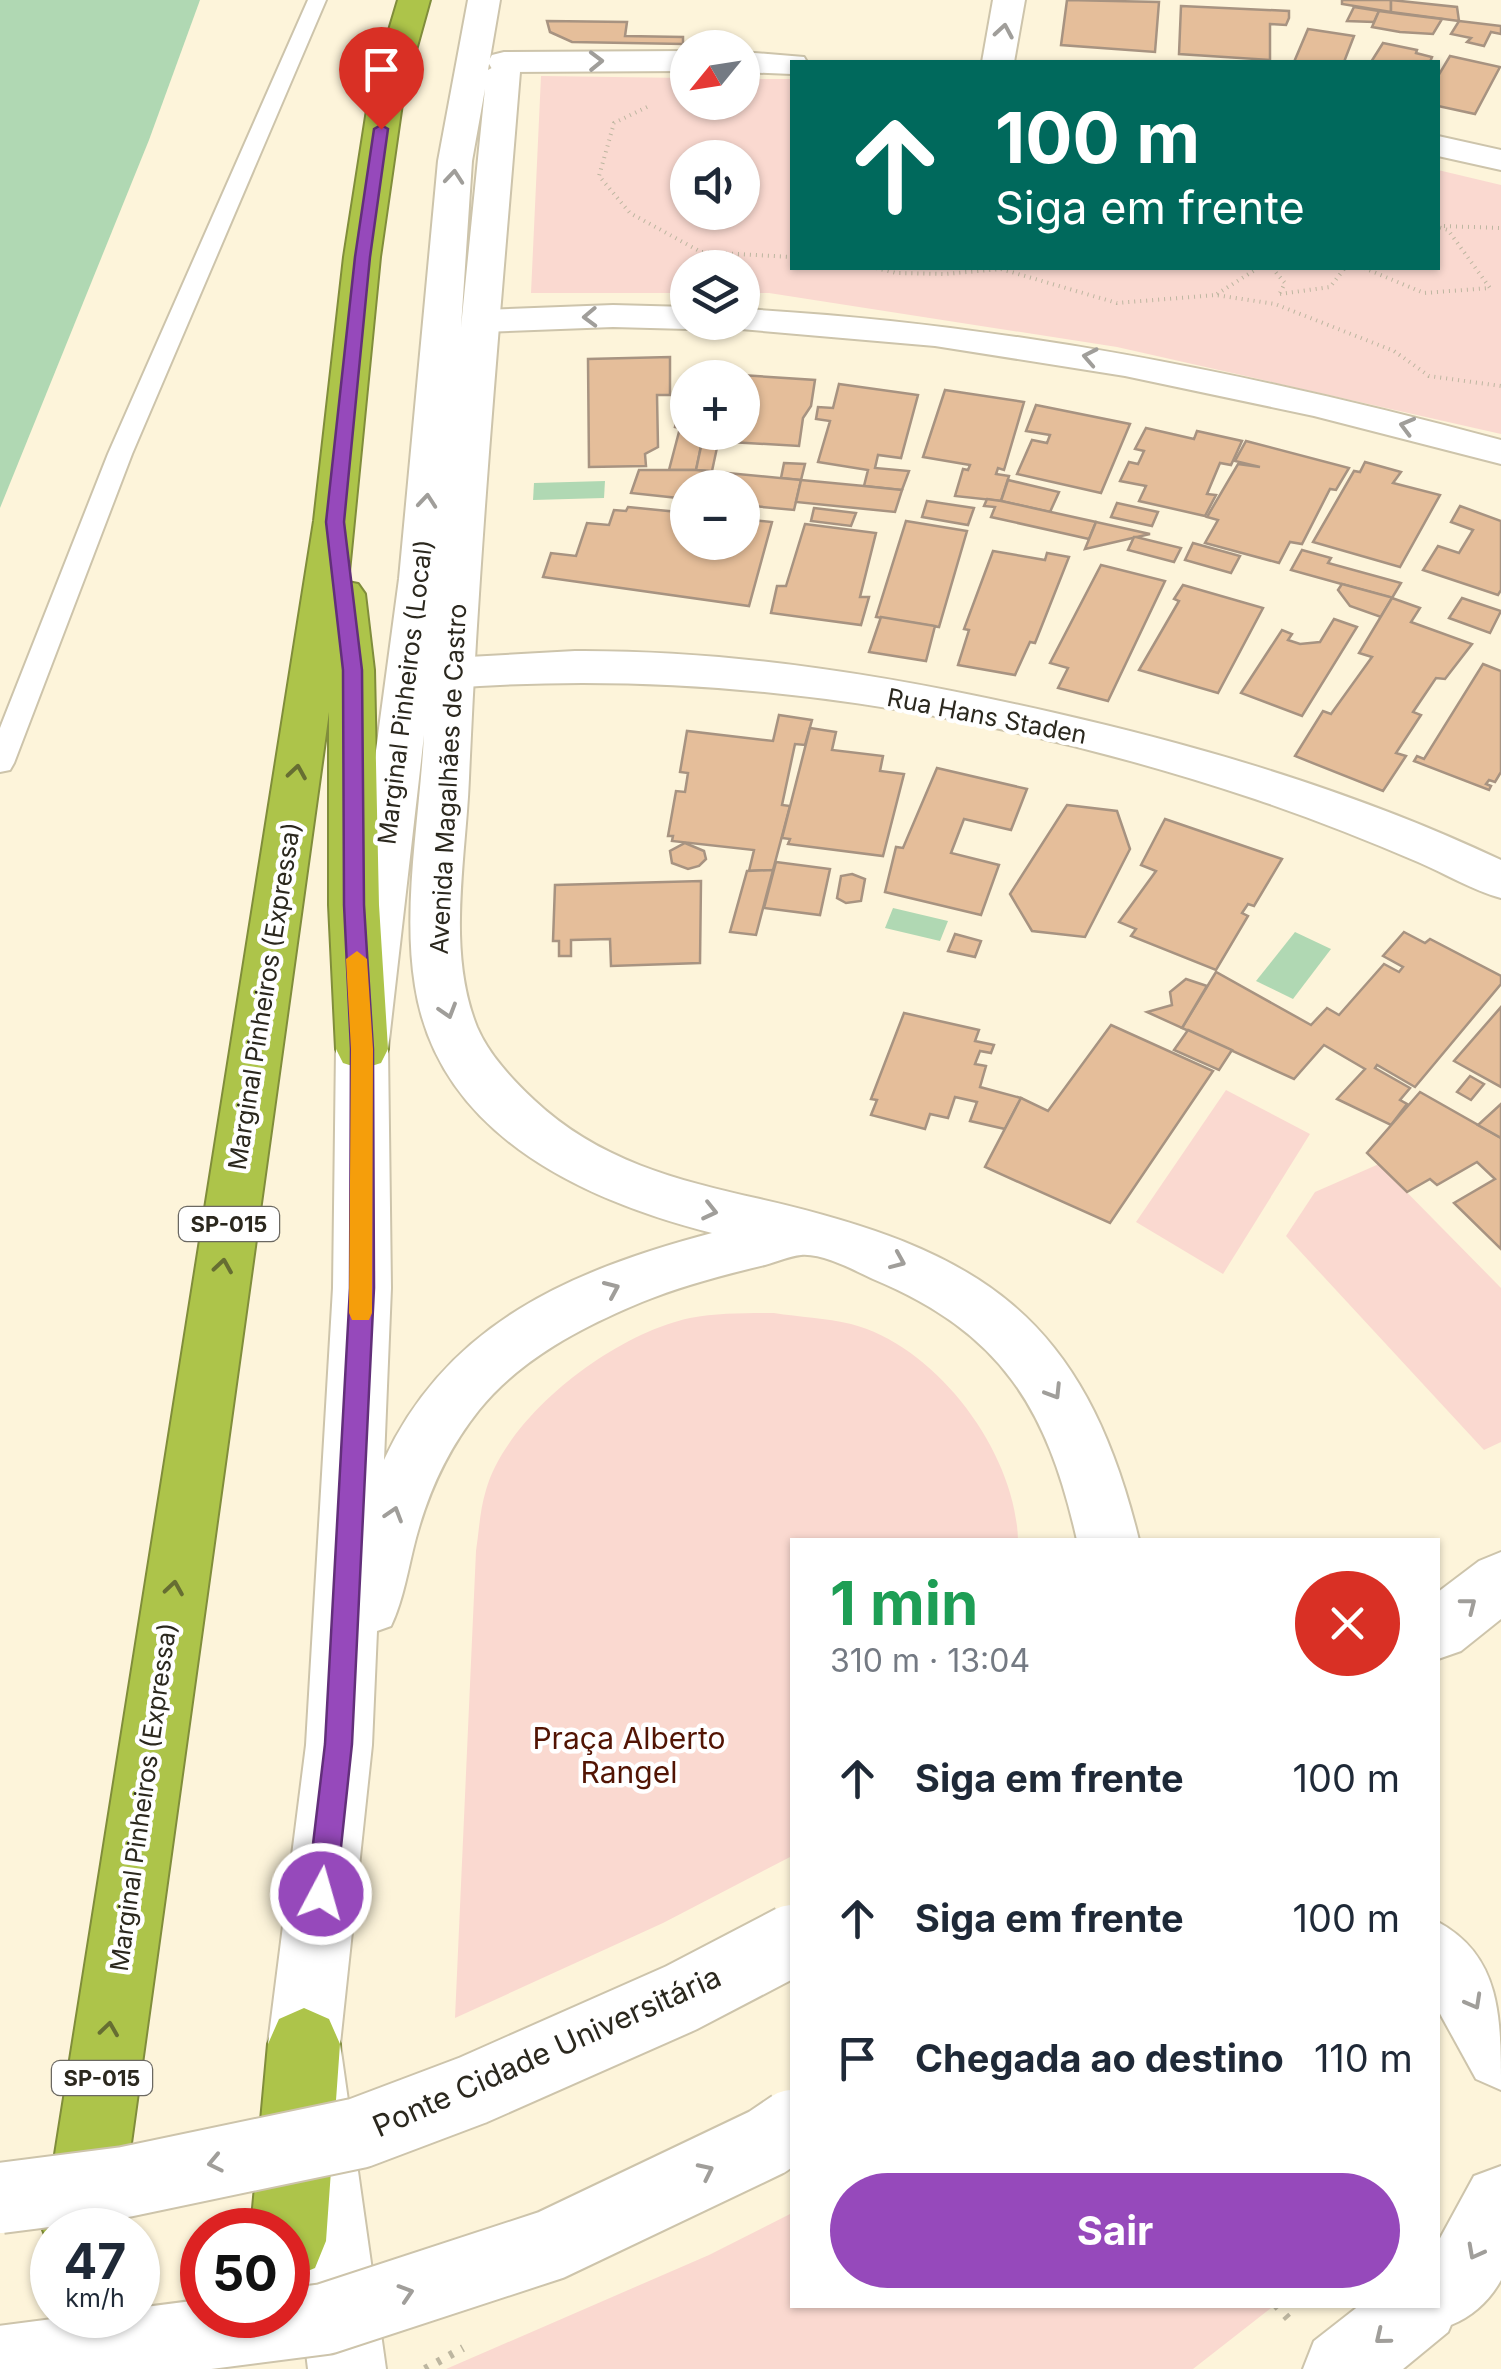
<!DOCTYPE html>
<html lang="pt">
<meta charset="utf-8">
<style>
:root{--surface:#fff;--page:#f2f2f3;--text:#1f2937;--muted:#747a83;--accent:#9649bb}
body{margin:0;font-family:Inter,sans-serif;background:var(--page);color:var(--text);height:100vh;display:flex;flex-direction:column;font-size:38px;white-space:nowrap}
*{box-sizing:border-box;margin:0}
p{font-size:32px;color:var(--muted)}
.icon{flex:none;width:55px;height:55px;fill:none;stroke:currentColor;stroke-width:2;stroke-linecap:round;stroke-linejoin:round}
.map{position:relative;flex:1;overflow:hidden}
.side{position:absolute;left:790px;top:1538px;width:650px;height:770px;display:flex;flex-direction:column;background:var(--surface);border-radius:0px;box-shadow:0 2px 8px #0004}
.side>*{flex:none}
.hud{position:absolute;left:790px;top:60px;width:650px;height:210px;border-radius:0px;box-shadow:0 2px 8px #0004;background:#00695c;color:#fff;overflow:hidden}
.needle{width:65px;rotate:240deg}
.buttons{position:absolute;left:670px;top:30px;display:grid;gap:20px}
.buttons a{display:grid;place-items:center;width:90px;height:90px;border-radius:50%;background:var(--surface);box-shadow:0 2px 8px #0004;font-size:50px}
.speed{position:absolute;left:30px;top:2208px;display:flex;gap:20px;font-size:50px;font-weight:700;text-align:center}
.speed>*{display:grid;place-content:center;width:130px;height:130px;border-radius:50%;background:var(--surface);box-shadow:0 2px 8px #0004;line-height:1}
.speed small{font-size:25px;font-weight:400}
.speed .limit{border:15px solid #d22;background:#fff;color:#111}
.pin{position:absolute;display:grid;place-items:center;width:85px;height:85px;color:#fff;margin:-102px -42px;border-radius:50% 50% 50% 0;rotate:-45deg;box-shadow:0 0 10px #0007}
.pin .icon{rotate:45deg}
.me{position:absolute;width:110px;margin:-55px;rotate:6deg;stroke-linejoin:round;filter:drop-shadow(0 0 8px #0008)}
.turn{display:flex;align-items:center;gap:35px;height:210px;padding:0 40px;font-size:45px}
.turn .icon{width:130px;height:130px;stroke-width:2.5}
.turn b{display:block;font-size:70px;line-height:85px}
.round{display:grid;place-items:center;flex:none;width:105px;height:105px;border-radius:52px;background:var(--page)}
.overview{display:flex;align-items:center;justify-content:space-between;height:170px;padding:0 40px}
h1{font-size:60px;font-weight:700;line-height:75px;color:#1e9e55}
.button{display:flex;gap:20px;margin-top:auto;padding:20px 40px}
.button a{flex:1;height:115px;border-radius:60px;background:var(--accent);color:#fff;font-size:40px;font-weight:700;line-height:115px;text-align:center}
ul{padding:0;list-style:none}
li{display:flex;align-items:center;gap:30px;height:140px;padding:0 40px}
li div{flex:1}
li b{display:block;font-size:38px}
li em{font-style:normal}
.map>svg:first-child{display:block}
</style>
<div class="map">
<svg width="1501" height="2369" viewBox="0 0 1501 2369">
<rect width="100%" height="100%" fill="#fdf4da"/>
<g fill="#fad9d0" fill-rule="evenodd">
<path d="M541 76 687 78 688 102H742L743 79H792V268H1438V170L1501 185V434L1117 347 769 293H743L742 268H688L687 293H531ZM688 158H742V212H688Z"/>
<path d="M1226 1090 1310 1134 1223 1274 1136 1222Z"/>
<path d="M1379 1164 1501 1288V1442L1484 1450 1286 1236 1315 1192Z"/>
<path d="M774 1313C799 1317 826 1318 851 1324 937 1346 1016 1453 1018 1540H792V1856L663 1923 455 2018 476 1551C479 1531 480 1509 486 1490 508 1414 614 1334 690 1318 717 1313 746 1313 774 1313Z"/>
<path d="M792 2213V2305H1275L1193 2369H446L709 2255Z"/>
</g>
<g fill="#b0d8b3">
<path d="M0 0H200L149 140 0 508Z"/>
<path d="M605 481 604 498 533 500 534 483Z"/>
<path d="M893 908 948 921 940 941 885 928Z"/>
<path d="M1295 932 1331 949 1293 999 1256 981Z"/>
</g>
<g fill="#e5be9a" stroke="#a79381" stroke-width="2.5">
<path d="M1067 0 1159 2 1155 52 1061 45Z"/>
<path d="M1342 0H1391V12L1342 4Z"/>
<path d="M1391 0 1457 7 1459 21 1391 12Z"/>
<path d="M1181 6 1289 11V18L1286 25 1270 24V60L1179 54Z"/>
<path d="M1354 7 1373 10 1379 11 1374 22 1347 21Z"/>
<path d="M1379 11 1401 14 1442 19 1433 34 1400 32 1372 27Z"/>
<path d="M547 21 627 22 625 36 683 37V44L572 42 550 32Z"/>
<path d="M1459 21 1501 26V34L1491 32 1484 46 1467 42 1471 38 1451 34Z"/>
<path d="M1308 29 1354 36 1344 62H1294Z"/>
<path d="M1383 43 1417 50 1416 53 1432 57 1430 62H1371Z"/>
<path d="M1450 56 1500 67 1475 114 1438 106V76Z"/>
<path d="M670 357V395H657L658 447 645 454 646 466 589 467 588 359Z"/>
<path d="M726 374 815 380 811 406 803 418 799 446 713 441 715 432H742V378H716Z"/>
<path d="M839 384 918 395 901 458 878 455 875 468 909 471 902 490 864 486 868 470 818 462 830 421 816 419 818 407 833 408Z"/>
<path d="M945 390 1024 402 1004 470 998 468 996 474 1009 476 1001 501 955 496 963 469 968 470 970 465 923 457Z"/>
<path d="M681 404H688V432H704L696 470H669L680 428 675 427Z"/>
<path d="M1036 405 1130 424 1101 493 1017 474 1032 440 1047 443 1050 435 1026 431Z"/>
<path d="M1146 428 1194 439 1197 431 1242 441 1231 465 1220 463 1207 494 1216 495 1205 516 1139 501 1146 486 1120 481 1129 462 1138 464 1144 451 1135 449Z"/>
<path d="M1246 441 1349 468 1336 490 1330 489 1302 544 1290 542 1279 563 1205 543 1218 520 1207 517 1238 464 1260 467 1235 461Z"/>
<path d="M702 442 718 443 712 471 696 470Z"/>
<path d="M1365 462 1401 472 1393 483 1440 495 1400 567 1313 542 1354 471 1360 472Z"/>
<path d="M784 463 805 464 801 480 781 478Z"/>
<path d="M639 470H696L801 480 794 510 742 505V488H688V499L631 493Z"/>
<path d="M801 480 864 486 902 490 895 512 796 502Z"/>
<path d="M1008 480 1059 492 1050 512 1001 501Z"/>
<path d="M987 499 1001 501 1096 522 1089 539 991 517 995 507 984 506Z"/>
<path d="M927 501 974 508 968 525 922 517Z"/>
<path d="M1117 503 1158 512 1152 526 1111 517Z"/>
<path d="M1460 506 1501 521V590L1498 595 1423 570 1438 546 1459 553 1473 530 1451 522Z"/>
<path d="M628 507 688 513V542H742V519L772 522 749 606 543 577 551 553 576 556 587 523 609 525 614 510 626 511Z"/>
<path d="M814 508 856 513 851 526 811 521Z"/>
<path d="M906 521 967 531 939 627 876 617Z"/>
<path d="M1096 522 1150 534 1085 549Z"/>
<path d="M805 524 876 533 860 597H869L861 625 771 613 777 586H786Z"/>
<path d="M1134 537H1136L1181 548 1174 562 1128 550Z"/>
<path d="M1193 543 1240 556 1231 573 1185 560Z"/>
<path d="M1302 550 1331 558 1328 563 1401 583 1392 598 1291 570Z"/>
<path d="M993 551 1045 560 1047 553 1069 557 1035 643 1030 642 1015 675 958 665 969 630 964 629Z"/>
<path d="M1101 565 1165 581 1108 701 1058 688 1068 668 1050 663Z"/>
<path d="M1342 584 1390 597 1392 598 1381 617 1350 606 1338 590Z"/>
<path d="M1183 585 1263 608 1218 693 1139 670 1179 601 1174 599Z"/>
<path d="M1392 598 1420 608 1411 622 1472 644 1445 679 1436 678 1413 712 1421 715 1396 753 1406 756 1383 791 1295 756 1323 711 1331 714 1372 657 1359 653Z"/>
<path d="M1462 598 1501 611 1490 633 1449 618Z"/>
<path d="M881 617 935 626 926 661 869 652Z"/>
<path d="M1334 619 1357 627 1302 716 1241 693 1282 630 1292 634 1288 640 1300 644 1320 642Z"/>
<path d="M1483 664 1501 671V772L1495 782 1489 780 1486 784 1491 786 1489 790 1414 761 1417 756 1424 759Z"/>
<path d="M779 715 812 720 805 745 795 744 782 805 790 806 773 870 749 871 754 850 672 841 673 836H668L676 791 685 792 688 773 680 772 687 731 773 741Z"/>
<path d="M810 728 836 732 832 750 883 756 880 771 904 774 883 856 788 844 790 839 782 838Z"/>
<path d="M937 768 1027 789 1011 830 964 819 951 853 999 865 981 915 885 892 896 847 903 848Z"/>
<path d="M1067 805 1117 811 1130 849 1085 937 1032 931 1010 894Z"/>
<path d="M1165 819 1282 859 1254 906 1248 904 1242 913 1248 916 1216 970 1131 936 1136 929 1119 922 1156 871 1141 865Z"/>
<path d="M685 843 704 851 706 859 699 866 688 869 672 863 670 851Z"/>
<path d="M776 862 830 869 820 915 764 908Z"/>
<path d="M773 870 756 935 730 932 747 871Z"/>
<path d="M852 874 865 879 861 901 846 903 837 898 841 876Z"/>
<path d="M701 881 700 963 611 966 610 939 571 940V956H559V941H553L555 885Z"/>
<path d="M1404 932 1425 943 1430 939 1501 976V984L1415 1087 1377 1065 1375 1068 1410 1088 1400 1100 1407 1104 1391 1125 1337 1099 1365 1069 1324 1045 1294 1079 1182 1028 1216 972 1311 1025 1327 1008 1339 1015 1384 964 1399 972 1403 967 1383 956Z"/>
<path d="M955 934 981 941 975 957 948 951Z"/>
<path d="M1186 979 1207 986 1182 1028 1147 1012 1172 1005 1170 992Z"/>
<path d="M1501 1007V1087L1454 1061Z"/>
<path d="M904 1013 979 1030 975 1041 994 1045 991 1053 980 1051 975 1064 986 1066 980 1087 1021 1098 1005 1129 970 1121 977 1102 955 1097 948 1118 930 1114 925 1129 871 1115 877 1100 871 1099Z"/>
<path d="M1111 1025 1213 1071 1110 1223 985 1167 1021 1098 1048 1111Z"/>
<path d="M1188 1030 1232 1050 1219 1070 1174 1050Z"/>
<path d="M1470 1076 1484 1084 1471 1100 1457 1092Z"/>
<path d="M1420 1092 1501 1138V1249L1454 1203 1495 1179 1477 1162 1437 1185 1430 1179 1407 1192 1367 1153Z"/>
<path d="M1501 1104V1138L1478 1125Z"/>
</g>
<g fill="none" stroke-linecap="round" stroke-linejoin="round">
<defs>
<path id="service" d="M308 0H326L132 454 14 763 10 770 0 772V728L108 454Z"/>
<g id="minor">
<path d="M993 0H1025L1014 62H982Z"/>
<path d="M688 51V71L504 72 492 69 488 62 492 55 504 52Z"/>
<path d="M742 52 804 57 807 62H792V74L742 72Z"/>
<path d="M1438 136 1501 150V170L1438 156Z"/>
<path d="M613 305 688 307V322H704L688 329 613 327 483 332 470 329 464 321 470 313 483 310Z"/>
<path d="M742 309C1001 323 1251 373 1501 440V464L1314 416 1125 376 935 346 729 328 725 322H742Z"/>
<path d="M575 651C737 650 898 677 1055 713 1208 748 1359 793 1501 860V898C1472 890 1446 874 1418 862 1365 839 1311 818 1255 799 997 713 722 667 450 688L434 683 428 673 434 663 450 658Z"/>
</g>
<g id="secondary">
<path d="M468 0H500L488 70 503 62 515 65 520 72C501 307 479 542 469 778 466 858 446 950 477 1027 489 1055 512 1079 534 1100 599 1161 676 1180 760 1199 979 1249 1084 1314 1139 1540H1077C1047 1408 1002 1333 873 1279 854 1270 822 1253 801 1255 790 1256 776 1262 765 1265 723 1275 681 1286 642 1302 582 1327 520 1359 479 1410 448 1449 429 1490 416 1538 408 1568 404 1598 391 1626L377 1631 372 1745 340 2044 386 2369H308L268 2044 306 1745 333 1288 336 1049 399 579 438 161ZM485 89 461 327 472 161ZM424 735C420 817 402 905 415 986 438 1134 582 1200 712 1233 573 1270 448 1322 384 1460L391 1288 388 1049Z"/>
<path d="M1501 1552V1619L1461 1651 1438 1659V1592L1479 1561Z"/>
<path d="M1438 1922C1501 1956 1501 2017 1501 2090L1476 2079 1438 2010Z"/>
<path d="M1501 2166V2280C1490 2300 1473 2316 1451 2325L1448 2332 1403 2369H1303L1314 2341 1360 2305H1438V2242L1474 2176Z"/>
</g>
<g id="motorway">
<path d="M398 0H430L403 97 380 257 348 582 358 584 365 594 374 670 379 905 388 1049 381 1063 362 1069 343 1063 336 1049 329 905V712L119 2230H52V2252L43 2230 314 521 344 257 369 97Z"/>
<path d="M304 2008 329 2019 340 2044 326 2241 315 2268 288 2279V2230H251L268 2044 279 2019Z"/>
</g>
</defs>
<use href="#service" stroke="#cdc4ab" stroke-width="4"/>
<use href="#minor" stroke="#cdc4ab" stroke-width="4"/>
<use href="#secondary" stroke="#cdc4ab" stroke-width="4"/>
<use href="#motorway" stroke="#808d3b" stroke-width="4"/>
<g stroke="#bdb6a0" stroke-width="4" stroke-dasharray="1 5" stroke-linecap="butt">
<path d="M689 106 737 105"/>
<path d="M647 107 614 123 599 176 630 213 701 252 792 257"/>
<path d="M1444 226 1501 228"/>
<path d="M876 268 896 273 945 274 1001 269 1117 303 1216 295 1275 304 1394 351 1429 376 1501 386"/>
<path d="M1272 268 1285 283 1279 295"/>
<path d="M1364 268 1424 293 1490 288 1448 230 1438 227"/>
<path d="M1217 294 1258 268"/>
<path d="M1280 294 1330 287 1345 268"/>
</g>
<g stroke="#bdb6a0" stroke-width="8" stroke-dasharray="4 10" stroke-linecap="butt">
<path d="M1276 2305 1292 2323"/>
<path d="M425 2369 463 2348"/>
</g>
<use href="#service" fill="#fff" fill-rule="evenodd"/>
<use href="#minor" fill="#fff" fill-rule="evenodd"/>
<use href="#secondary" fill="#fff" fill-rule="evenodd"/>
<use href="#motorway" fill="#adc44a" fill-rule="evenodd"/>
<defs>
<g id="secondary-bridge">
<path d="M0 2198 125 2182 359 2133 473 2090 681 1998 792 1940"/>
<path d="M0 2361 325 2319 551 2245 767 2142 792 2125"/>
</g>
</defs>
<use href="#secondary-bridge" stroke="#cdc4ab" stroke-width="74" stroke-linecap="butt"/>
<use href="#secondary-bridge" stroke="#fff" stroke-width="70"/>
</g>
<defs><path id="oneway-chevron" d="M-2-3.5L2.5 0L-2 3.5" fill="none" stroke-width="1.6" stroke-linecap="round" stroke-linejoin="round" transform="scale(2.5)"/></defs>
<g stroke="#a09e9a">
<use href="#oneway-chevron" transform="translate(1004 31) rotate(-80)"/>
<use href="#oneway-chevron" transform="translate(596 61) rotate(-1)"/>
<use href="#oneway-chevron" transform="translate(454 177) rotate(-85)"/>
<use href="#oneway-chevron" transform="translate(590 317) rotate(178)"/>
<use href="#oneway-chevron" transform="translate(1090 357) rotate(-169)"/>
<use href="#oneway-chevron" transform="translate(1407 426) rotate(-165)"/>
<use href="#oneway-chevron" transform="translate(427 501) rotate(-85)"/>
<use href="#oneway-chevron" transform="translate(448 1011) rotate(73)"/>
<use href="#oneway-chevron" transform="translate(710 1211) rotate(13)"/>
<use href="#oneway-chevron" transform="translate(898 1261) rotate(23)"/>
<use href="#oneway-chevron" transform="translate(612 1289) rotate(-24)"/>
<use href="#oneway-chevron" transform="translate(1054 1392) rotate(58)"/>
<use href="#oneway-chevron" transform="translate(394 1514) rotate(-73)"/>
<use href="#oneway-chevron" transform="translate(1469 1605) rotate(-38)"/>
<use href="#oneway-chevron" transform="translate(1474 2002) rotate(61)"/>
<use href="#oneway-chevron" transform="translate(215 2163) rotate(168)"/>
<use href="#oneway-chevron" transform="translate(706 2171) rotate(-26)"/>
<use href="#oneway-chevron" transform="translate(1475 2252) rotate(118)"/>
<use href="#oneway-chevron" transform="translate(406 2293) rotate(-18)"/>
<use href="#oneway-chevron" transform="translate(1382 2337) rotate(141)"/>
</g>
<g stroke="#666e32">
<use href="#oneway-chevron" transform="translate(297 772) rotate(-81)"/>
<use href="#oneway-chevron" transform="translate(223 1266) rotate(-81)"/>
<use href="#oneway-chevron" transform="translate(174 1588) rotate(-81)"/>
<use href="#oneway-chevron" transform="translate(109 2029) rotate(-82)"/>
</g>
<path fill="#9649bb" stroke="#622f7a" stroke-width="2.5" d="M381 125 388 129 370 257 344 522 362 670 364 905 373 1049 374 1288 352 1744 336 1894 331 1905 321 1909 311 1905 307 1894 325 1744 350 1288 351 1049 344 905 343 670 326 522 355 257 374 129Z"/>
<path fill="#f59e0b" d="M357 951 367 959 373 1049 372 1313 369 1320H352L349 1313 351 1049 346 959Z"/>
<g text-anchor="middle" stroke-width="9" stroke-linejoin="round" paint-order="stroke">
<g fill="#fff" stroke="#6b6862" stroke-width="2.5">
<rect x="179" y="1207" width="100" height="34" rx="8"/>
<rect x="52" y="2061" width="100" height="34" rx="8"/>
</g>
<g font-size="22" font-weight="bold" fill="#2b281e">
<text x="229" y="1232">SP-015</text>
<text x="102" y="2086">SP-015</text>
</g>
<g font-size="25" fill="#2b281e" stroke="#fff">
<text transform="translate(405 692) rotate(-83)" y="9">Marginal Pinheiros (Local)</text>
<text transform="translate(987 716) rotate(11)" y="9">Rua Hans Staden</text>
<text transform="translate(448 779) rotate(-87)" y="9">Avenida Magalhães de Castro</text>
<text transform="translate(264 996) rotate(-81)" y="9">Marginal Pinheiros (Expressa)</text>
<text transform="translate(143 1797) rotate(-82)" y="9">Marginal Pinheiros (Expressa)</text>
</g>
<g font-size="30" fill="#521403" stroke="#fff">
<text x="629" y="1749">Praça Alberto<tspan x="629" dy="34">Rangel</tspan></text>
</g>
<g font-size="30" fill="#2b281e" stroke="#fff">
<text transform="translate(547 2052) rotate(-24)" y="10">Ponte Cidade Universitária</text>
</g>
</g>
</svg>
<div class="buttons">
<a><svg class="needle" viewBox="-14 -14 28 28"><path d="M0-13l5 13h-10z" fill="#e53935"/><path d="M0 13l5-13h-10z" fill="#747a83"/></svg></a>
<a><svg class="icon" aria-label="sound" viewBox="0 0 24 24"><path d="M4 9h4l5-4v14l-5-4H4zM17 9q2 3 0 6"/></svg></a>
<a><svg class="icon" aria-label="layers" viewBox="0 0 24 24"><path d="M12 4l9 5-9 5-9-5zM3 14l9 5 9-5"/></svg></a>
<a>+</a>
<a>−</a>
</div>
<div class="speed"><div>47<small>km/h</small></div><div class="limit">50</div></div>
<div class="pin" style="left:381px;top:129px;background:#d93025"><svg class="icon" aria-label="arrive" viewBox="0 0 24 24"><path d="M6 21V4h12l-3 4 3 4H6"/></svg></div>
<svg class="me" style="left:321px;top:1894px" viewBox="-20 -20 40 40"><circle r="17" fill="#9649bb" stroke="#fff" stroke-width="3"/><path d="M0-11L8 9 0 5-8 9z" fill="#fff"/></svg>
<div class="hud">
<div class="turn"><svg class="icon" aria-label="ahead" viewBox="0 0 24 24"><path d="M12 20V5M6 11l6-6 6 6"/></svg><div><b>100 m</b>Siga em frente</div></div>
</div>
<section class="side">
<div class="overview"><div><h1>1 min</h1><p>310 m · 13:04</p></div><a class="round" style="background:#d93025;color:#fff"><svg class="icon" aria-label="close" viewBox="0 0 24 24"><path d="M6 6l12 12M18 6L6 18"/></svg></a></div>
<ul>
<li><svg class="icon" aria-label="ahead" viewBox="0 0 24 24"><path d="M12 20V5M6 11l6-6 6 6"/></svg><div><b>Siga em frente</b></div><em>100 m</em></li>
<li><svg class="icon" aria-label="ahead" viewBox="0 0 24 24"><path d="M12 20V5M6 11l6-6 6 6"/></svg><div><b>Siga em frente</b></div><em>100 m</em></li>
<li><svg class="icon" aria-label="arrive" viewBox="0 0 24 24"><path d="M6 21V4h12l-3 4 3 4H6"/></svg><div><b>Chegada ao destino</b></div><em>110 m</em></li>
</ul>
<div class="button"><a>Sair</a></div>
</section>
</div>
